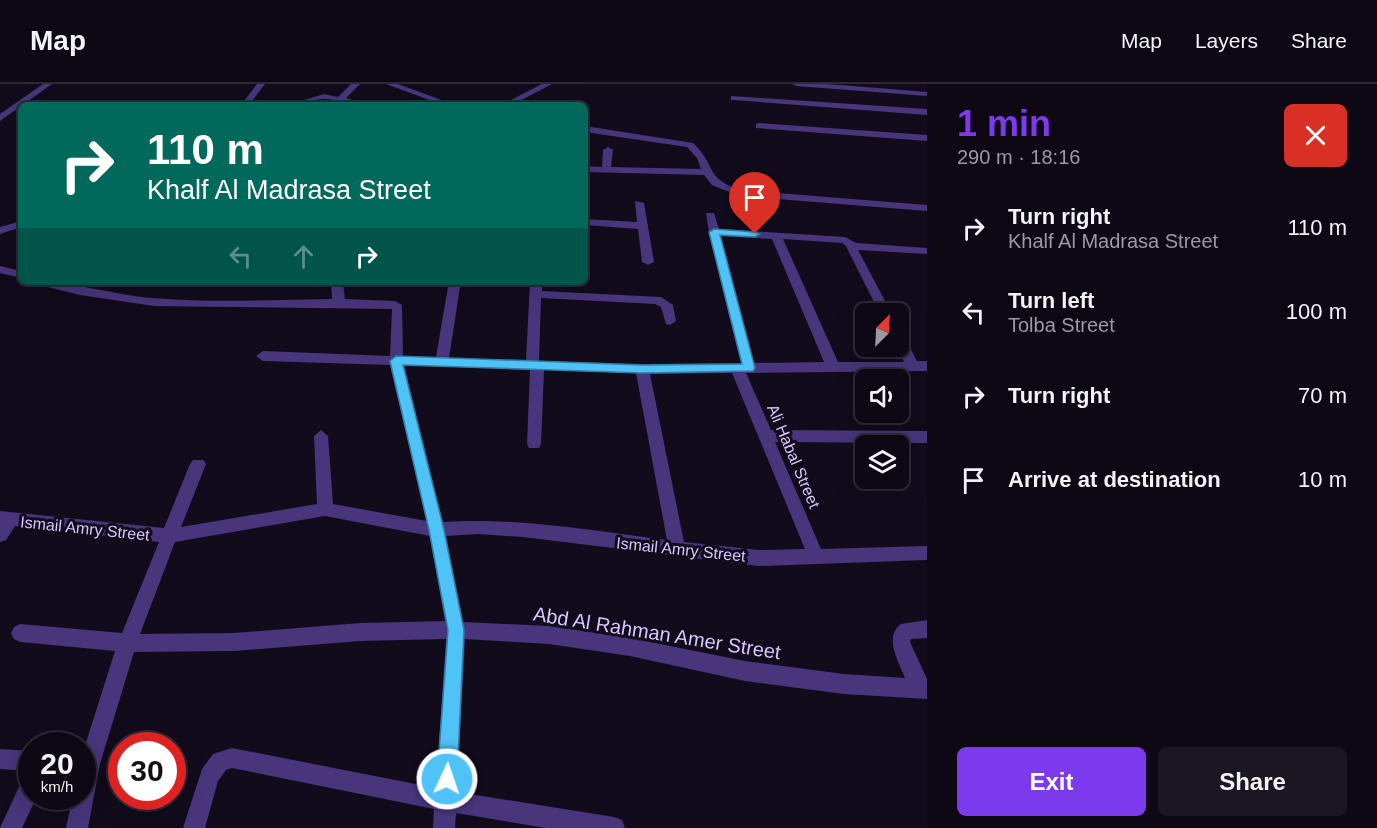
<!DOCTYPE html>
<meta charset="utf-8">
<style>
:root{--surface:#0d0814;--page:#1b1622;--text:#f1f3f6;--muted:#9a9aa0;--line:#2d2934;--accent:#7c3aed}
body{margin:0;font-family:Arial,sans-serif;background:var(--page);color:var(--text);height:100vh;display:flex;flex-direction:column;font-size:22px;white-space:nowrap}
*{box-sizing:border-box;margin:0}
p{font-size:20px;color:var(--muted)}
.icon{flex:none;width:33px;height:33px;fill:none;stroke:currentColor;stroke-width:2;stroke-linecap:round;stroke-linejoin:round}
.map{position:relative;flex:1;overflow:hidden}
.sheet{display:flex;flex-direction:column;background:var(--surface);width:450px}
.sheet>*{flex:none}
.banner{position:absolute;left:18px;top:18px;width:570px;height:183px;border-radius:9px;box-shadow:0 6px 24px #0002,0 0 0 2px var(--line);background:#00695c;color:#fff;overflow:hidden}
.needle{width:39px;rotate:24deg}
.tools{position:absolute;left:855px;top:219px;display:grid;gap:12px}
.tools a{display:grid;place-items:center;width:54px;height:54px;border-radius:9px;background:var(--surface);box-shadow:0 6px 24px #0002,0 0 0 2px var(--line);font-size:30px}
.speed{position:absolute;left:18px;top:648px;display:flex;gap:12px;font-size:30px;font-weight:700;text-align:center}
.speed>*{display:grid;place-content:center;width:78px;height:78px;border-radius:50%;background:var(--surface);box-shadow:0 6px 24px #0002,0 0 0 2px var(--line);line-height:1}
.speed small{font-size:15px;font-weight:400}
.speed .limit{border:9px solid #d22;background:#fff;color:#111}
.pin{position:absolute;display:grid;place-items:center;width:51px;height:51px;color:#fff;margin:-62px -26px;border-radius:50% 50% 50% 0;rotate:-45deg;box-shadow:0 0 6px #0007}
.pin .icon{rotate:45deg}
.me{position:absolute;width:66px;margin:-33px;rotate:3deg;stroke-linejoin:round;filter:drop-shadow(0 0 4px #0008)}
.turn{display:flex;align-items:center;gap:21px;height:126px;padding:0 30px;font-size:27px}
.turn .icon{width:78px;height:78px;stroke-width:2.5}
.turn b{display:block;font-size:42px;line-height:51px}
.lanes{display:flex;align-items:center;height:57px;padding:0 30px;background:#0003;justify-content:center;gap:30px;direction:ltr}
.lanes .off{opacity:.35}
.round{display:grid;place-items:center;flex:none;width:63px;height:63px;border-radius:9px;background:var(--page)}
.headline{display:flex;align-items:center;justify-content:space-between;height:102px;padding:0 30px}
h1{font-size:36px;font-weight:600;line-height:45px;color:var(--accent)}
.action{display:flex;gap:12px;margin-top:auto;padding:12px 30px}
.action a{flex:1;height:69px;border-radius:9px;background:var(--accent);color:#fff;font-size:24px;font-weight:600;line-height:69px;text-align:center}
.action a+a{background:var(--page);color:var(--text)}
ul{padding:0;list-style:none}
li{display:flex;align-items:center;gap:18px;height:84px;padding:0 30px}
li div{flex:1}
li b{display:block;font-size:22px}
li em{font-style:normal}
header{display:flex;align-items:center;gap:36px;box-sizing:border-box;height:84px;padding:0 30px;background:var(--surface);border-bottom:2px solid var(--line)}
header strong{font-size:28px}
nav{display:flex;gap:33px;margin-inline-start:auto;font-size:21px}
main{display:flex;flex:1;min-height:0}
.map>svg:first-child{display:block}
</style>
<header>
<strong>Map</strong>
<nav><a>Map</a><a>Layers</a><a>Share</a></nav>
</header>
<main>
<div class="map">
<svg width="927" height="744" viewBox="0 0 927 744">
<rect width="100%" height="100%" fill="#110b1b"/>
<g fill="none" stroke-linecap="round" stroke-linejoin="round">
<g fill="#48357b" fill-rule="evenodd">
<path d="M43 0H52L0 37V30Z"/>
<path d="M257 0H265L249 21H241Z"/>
<path d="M351 0H360L346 14 370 21C355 21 341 16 326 15 314 14 301 21 288 21L324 10 338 13Z"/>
<path d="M386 0H398L455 21H443Z"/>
<path d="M542 0H552L512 21H501Z"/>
<path d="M792 0H827L927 8V12L796 2Z"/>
<path d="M731 12 927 25V31L734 16H731Z"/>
<path d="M759 39 927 51V57L756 44V40Z"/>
<path d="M585 42 693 59C717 81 703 93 740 106L927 121V127L739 112 712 101 704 91 585 88V82L602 83 603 66 608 63 613 66 611 83 701 85 697 74 687 63 585 48Z"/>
<path d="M635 117 644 119 654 178 648 181 642 178 638 145 585 141V135L637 138Z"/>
<path d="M706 129H714L719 145 845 153 856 159 927 164V170L858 166 892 230H880L846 162 842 159 783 155 838 278H904L896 262H898V250L903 251 917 277H927V287L746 289 771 346 927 347V359L775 358 821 465 927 462V476L759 482 523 453 478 450 446 452 463 538 549 542 630 554 745 577 844 590 905 594C899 578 883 553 901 540L927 536V554L911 555 910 558 927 595V615L844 610 745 597 630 572 549 560 465 555 457 708 614 733 622 736 625 744H546L456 729 455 744H433L434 725 232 684 226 686 218 697 205 744H183L202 685 213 670 232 664 436 704 446 555 360 557 234 567 134 568 100 680 88 744H66L73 712H82V671L115 567 20 558 14 555 11 549 14 543 20 540 122 549 159 458 15 442 6 456 0 458V427L164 444 190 380 193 376H203L206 380 181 443 317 420 314 352 321 346 328 352 333 420 427 437 390 281 263 277 256 272 263 267 390 272 392 225 154 222 80 211 40 201 38 198C76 198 114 211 152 214 212 219 272 216 332 215L331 198H343L345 215 395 217 402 221 403 272 436 273 448 203 454 199 460 203 449 274 526 276 530 198H542V207L661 213 673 221 676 237 670 241 666 240 661 223 655 220 541 214 539 277 642 280 741 279 709 148ZM721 152 772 155 824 278 754 279ZM404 281 530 286 527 360 529 364H539L541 360 544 286 636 289 667 456C593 447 518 433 443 438ZM732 289 805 465 759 466 684 458 650 290ZM325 432 430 452 445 537 360 539 234 549 140 550 175 458Z"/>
<path d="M21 137V143L0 150V143Z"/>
<path d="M0 182 21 187V194L0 189Z"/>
<path d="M0 665 32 667V687L0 685Z"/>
<path d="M32 690V712H37L22 744H0L24 692Z"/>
</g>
</g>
<path fill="#4fc3f7" stroke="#337fa1" stroke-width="1.5" d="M714 145 755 148 760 150 755 153 720 151 755 284 753 287 642 289 403 281 444 446 464 546 457 695 454 702 447 705 440 702 437 695 448 546 429 446 390 277 396 272 642 281 742 280 709 148Z"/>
<g text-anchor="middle" stroke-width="6" stroke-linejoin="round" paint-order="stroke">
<g font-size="16" fill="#d9c5ff" stroke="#110b1b">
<text transform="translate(794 372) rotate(67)" y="6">Ali Habal Street</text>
<text transform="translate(85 444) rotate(6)" y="6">Ismail Amry Street</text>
<text transform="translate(681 465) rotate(6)" y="6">Ismail Amry Street</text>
</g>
<g font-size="20" fill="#d9c5ff" stroke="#110b1b">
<text transform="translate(657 549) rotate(9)" y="7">Abd Al Rahman Amer Street</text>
</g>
</g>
</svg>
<div class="tools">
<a><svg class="needle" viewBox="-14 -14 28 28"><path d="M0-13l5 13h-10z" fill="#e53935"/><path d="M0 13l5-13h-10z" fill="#9a9aa0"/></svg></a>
<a><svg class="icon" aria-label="sound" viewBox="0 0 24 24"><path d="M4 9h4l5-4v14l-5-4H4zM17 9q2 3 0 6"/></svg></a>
<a><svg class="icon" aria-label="layers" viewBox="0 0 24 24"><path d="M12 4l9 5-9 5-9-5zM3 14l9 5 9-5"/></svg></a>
</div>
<div class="speed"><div>20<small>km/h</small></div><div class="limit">30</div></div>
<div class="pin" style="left:755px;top:150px;background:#d93025"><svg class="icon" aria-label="arrive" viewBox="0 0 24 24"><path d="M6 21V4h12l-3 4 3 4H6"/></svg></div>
<svg class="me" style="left:447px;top:695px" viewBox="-20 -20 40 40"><circle r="17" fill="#4fc3f7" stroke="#fff" stroke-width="3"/><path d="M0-11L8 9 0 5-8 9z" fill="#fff"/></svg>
<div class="banner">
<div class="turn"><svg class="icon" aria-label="right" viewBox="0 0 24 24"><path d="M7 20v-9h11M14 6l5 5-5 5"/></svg><div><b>110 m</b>Khalf Al Madrasa Street</div></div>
<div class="lanes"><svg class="icon off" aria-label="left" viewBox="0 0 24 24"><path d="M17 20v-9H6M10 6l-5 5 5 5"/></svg><svg class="icon off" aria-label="ahead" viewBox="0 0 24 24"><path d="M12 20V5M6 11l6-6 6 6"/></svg><svg class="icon" aria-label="right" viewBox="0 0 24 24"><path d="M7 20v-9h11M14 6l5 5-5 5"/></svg></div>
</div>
</div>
<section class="sheet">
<div class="headline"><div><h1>1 min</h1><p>290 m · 18:16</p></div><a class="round" style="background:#d93025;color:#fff"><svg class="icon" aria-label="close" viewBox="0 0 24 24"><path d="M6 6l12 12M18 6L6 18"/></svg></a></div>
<ul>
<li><svg class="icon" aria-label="right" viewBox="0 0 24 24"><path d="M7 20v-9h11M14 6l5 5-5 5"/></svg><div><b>Turn right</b><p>Khalf Al Madrasa Street</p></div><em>110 m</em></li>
<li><svg class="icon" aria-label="left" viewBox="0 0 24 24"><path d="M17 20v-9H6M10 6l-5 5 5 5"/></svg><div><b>Turn left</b><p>Tolba Street</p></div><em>100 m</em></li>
<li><svg class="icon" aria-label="right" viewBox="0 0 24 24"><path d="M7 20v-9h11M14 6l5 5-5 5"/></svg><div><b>Turn right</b></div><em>70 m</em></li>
<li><svg class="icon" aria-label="arrive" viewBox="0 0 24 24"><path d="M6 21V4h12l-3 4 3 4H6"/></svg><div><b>Arrive at destination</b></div><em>10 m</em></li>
</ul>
<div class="action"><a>Exit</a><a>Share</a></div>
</section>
</main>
